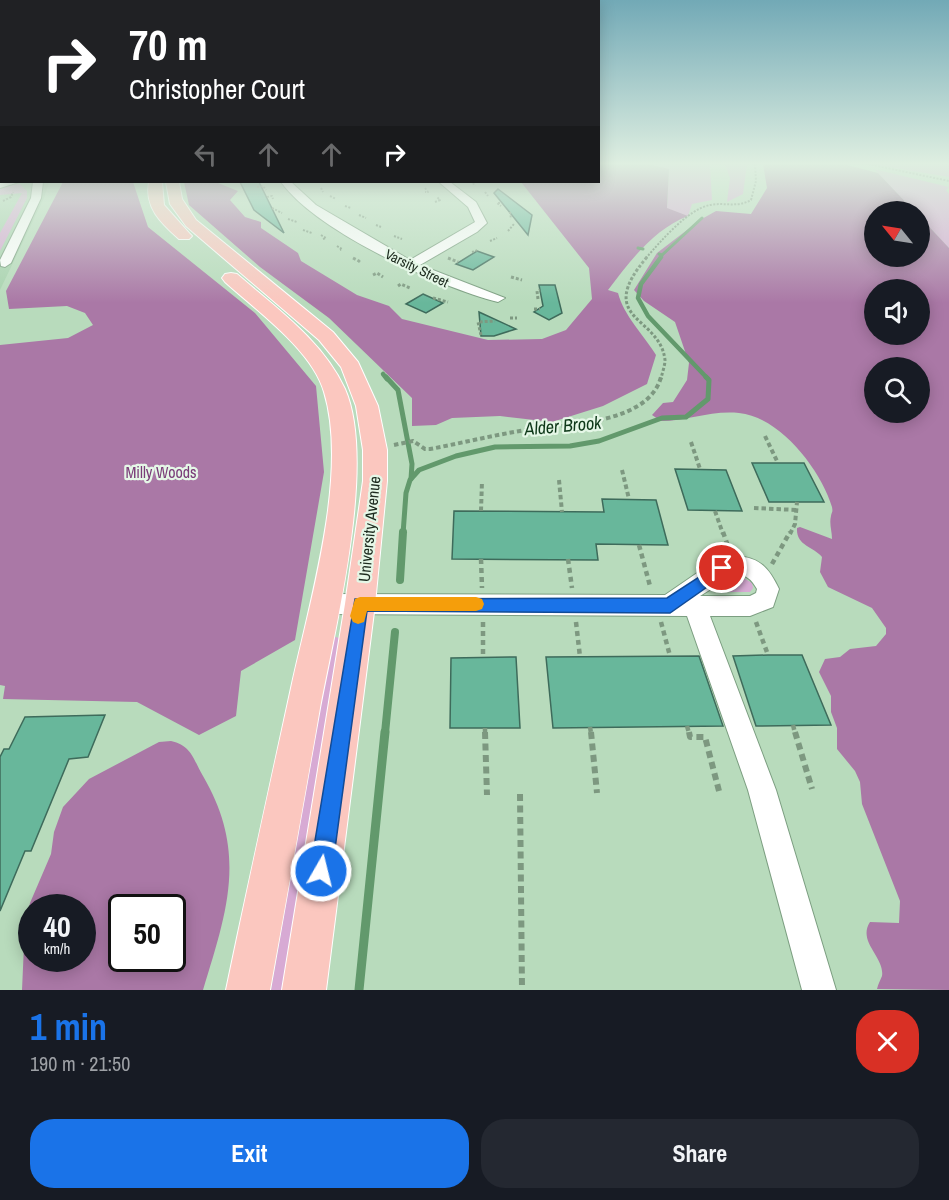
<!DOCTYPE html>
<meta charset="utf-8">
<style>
:root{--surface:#171b24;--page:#242831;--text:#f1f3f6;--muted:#9ea1a6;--accent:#1a73e8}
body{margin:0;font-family:"Archivo Narrow",sans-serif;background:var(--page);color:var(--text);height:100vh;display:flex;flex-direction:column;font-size:22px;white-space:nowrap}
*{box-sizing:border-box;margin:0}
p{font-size:20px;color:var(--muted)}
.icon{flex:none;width:33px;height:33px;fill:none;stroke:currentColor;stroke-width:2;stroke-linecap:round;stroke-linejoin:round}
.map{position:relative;height:990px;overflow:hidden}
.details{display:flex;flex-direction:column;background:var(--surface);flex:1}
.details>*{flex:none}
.guide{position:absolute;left:0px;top:0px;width:600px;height:183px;box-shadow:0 3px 15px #0003;background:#202124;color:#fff;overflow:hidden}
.needle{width:39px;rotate:300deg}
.controls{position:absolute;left:864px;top:201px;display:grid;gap:12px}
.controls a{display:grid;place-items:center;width:66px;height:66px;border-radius:50%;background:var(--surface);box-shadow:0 3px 15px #0003;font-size:30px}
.speed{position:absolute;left:18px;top:894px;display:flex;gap:12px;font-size:30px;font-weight:700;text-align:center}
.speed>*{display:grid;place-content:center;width:78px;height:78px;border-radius:50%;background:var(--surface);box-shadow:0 3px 15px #0003;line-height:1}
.speed small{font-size:15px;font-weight:400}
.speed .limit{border:3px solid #111;border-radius:9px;background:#fff;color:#111}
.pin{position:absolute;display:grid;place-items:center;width:51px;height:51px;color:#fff;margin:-26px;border:3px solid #fff;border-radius:50%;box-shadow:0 2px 6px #0007}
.me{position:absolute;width:66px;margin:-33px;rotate:8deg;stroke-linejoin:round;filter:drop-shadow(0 0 4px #0008)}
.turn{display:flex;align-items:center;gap:21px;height:126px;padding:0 30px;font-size:27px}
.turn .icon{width:78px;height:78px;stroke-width:2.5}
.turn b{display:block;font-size:42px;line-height:51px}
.lanes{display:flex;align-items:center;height:57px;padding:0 30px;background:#0003;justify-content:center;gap:30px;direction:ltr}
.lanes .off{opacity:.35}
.round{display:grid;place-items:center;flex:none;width:63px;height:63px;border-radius:24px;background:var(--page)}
.summary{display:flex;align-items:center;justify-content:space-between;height:102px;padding:0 30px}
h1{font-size:36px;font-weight:700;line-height:45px;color:var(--accent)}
.button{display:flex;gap:12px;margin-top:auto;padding:12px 30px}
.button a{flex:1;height:69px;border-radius:24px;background:var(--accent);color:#fff;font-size:24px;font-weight:700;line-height:69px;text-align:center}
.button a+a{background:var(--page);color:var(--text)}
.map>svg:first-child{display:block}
</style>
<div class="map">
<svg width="949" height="990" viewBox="0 0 949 990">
<rect width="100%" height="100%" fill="#b8dbbc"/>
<path fill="#a8d2ae" d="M0 164 2 182H49L44 198 0 290Z"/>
<g fill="#d7aad4">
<path d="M648 164H710L712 200 692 204 688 216 667 209 669 170Z"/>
<path d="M725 164H747L743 194 727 202 730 178Z"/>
<path d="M871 164H949V177Z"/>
<path d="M874 169 949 187 946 190 949 194V248L920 217V212L914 211Z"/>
<path d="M20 184 27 191V198L0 251V233L22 193 0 195V187Z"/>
<path d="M740 576 752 583 753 588 750 592H718V588Z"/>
<path d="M335 637 340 638 286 990H271L331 641Z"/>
</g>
<g fill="#aa78a6" fill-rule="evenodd">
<path d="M599 164H648L669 169 667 208 688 216C654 229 630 261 608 290L618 293C624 316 643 334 656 355L647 384 603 406 552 422 500 416 452 418 436 425 412 426V398L329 318 260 267 189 205 184 182H219L218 183 238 191 230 200 245 217 261 222V228L298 253 301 261 357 295 389 306 402 319 488 340 542 339 566 330 592 299 589 268 521 182H598Z"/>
<path d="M763 164H843L878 173 914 211 874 212V256H920V217L949 248V990L877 989C878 984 881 979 882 976 885 957 857 942 870 922L899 923 900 901 862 804 860 782 855 771 837 749V728L831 712V696L819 672 825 659 840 657 850 649 876 646 886 634V628L872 608 828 587 820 572 822 557C813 546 796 546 797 528L800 527 832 539C832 531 829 524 831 516 832 511 833 513 832 507 821 470 780 417 739 413 712 410 687 421 661 421L652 415 663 403 673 402 687 380 689 363 675 322 644 301 634 290 657 253 700 220 716 211 751 214 767 188ZM874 290H920V334H874ZM874 368H920V412H874Z"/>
<path d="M63 182H133L148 227 255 313 316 386 324 472 295 640 241 671 236 716 199 735 137 702 3 699 5 686 0 685V345L68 338 93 325 85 313 67 306 9 309 6 291Z"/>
<path d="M171 741C192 746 193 759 203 776 248 853 227 911 203 990H22L25 923 30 903 51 854 54 832 63 807 89 779 159 742ZM32 908H82V958H32ZM122 908H172V958H122Z"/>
</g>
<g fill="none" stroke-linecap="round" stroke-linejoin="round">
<g stroke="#62996c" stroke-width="3">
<path d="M638 248 643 249"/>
<path d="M659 254 662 255 660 258"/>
<path d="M662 255 702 218"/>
</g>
<g stroke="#62996c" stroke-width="4.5">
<path d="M661 257 641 284 638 298 648 316 708 379"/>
<path d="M383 374 387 379"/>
</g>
<g stroke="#62996c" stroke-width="5">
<path d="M386 377 398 390 412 464 411 479"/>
<path d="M403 534 406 493 410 480 419 470 456 456 495 447 570 446 599 441 662 418 686 417 708 399 709 380 706 377"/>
</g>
<g stroke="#62996c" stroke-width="8">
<path d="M400 580 403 532"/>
<path d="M385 733 395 632"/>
</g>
<path stroke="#62996c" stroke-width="9" d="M359 990 385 732"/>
</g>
<g fill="#68b79b" stroke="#3e6b5b" stroke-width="1.5">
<path d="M240 182H259L284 233 254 210Z"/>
<path d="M498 189 532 215 528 235 494 193Z"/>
<path d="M477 251 494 257 473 270 456 264Z"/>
<path d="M539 285H555L562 313 549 320 534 312 543 306Z"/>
<path d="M423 294 443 303 426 313 406 304Z"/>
<path d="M479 312 516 329 494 336H481Z"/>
<path d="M752 463H804L824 502H769Z"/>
<path d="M675 469 726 470 742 511 688 510Z"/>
<path d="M602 499 656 500 668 545 596 544 598 560 452 559 454 511 604 512Z"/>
<path d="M768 655H802L831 725 756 726 733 656Z"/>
<path d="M699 656 723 726 553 728 546 657Z"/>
<path d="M516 657 520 728H450L451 658Z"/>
<path d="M105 715 88 757 69 759 31 851H25L0 911V757L4 749H9L25 717Z"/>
</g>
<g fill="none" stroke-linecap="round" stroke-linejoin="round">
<defs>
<g id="minor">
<path d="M0 182H19L0 188Z"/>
<path d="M33 182H43L41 198 11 263 5 267 1 266 0 260 31 198Z"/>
<path d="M281 182H291L316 205 410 260 475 222 468 207 439 182H450L476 202 487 223 477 232 420 265 505 298 498 302C439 287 317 232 281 182Z"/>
<path d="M735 556C760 557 769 568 779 589L773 607 750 616H710L776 790 836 990H802L748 790 687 616 324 614 316 611 313 604 316 597 324 594 665 595 700 571ZM735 574C747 575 751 579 757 589L756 593 750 596H700Z"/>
</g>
<g id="major">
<path d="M149 182H162L164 205 189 233 192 236 189 239H179C161 223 144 207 149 182Z"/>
<path d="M166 182H179L182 199 196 220 333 332 358 362 378 406 387 450V481L375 604 326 990H282L345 604 363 481V450L356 406 341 367 319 340 186 226 170 204Z"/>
<path d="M231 273 237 274C276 308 323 341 345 389 377 462 335 628 320 708 304 802 287 896 270 990H226C247 889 269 788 291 688 309 604 349 474 324 392 312 350 257 311 225 282L222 278 225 274Z"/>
</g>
</defs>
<use href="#minor" stroke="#7c9e81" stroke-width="2"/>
<use href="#major" stroke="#fff" stroke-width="2"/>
<g stroke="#7d9880" stroke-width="2" stroke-dasharray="2 1.5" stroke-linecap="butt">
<path d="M868 164 949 181"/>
<path d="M415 182H418"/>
<path d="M473 183 475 186"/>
<path d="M257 187 263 186 266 190"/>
<path d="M321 188 323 192"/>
<path d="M425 188 428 192H425"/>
<path d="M485 192 488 196"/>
<path d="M330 196 336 199"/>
<path d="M267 197 272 196 273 199"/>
<path d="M3 201 11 197 13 192"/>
<path d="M435 202 440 200 437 197"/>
<path d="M500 203H497L501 206"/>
<path d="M345 206 351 208"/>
<path d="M272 208 282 213"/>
<path d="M510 212 511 219"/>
<path d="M359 215 366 218"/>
<path d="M288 219 297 222"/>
<path d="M376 225 381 227"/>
<path d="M303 230 312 233"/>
<path d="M508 231 514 224"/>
<path d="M321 235 326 238 323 239"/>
<path d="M394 236 402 239"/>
<path d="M490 241 497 238"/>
<path d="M337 246 342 249 340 250"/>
<path d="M472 252 478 250"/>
<path d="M646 258C660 242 688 209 710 205 724 202 737 208 751 200L756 181 755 164"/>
</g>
<g stroke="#7d9880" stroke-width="3" stroke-dasharray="3 2" stroke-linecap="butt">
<path d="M647 257C593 321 660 315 665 360 665 366 662 373 661 379"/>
<path d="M353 258 359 261 356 262"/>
<path d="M448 258 458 262"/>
<path d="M373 275 377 273 383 277"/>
<path d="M511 277 522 280"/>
<path d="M398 286 401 284 410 288"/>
<path d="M433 298 448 302"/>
<path d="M538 299 537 291 540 290"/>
<path d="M534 309H540"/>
<path d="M510 318H517"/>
<path d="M481 335 478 322 495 321"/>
</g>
<g stroke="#7d9880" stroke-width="4" stroke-dasharray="4.5 3" stroke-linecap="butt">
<path d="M765 436 778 463"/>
<path d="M691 442 700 469"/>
<path d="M394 445 413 441 425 449H430C462 443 494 435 526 430 564 424 648 425 661 377"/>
<path d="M622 470 629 499"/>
<path d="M559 480 562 512"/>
<path d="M754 508 797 510"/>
<path d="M481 511 482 481"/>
<path d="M715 511 723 534"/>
<path d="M790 534 795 524 797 502"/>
</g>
<g stroke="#7d9880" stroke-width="4.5" stroke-dasharray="5 4" stroke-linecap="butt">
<path d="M723 532 729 549"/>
<path d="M639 545 650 586"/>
<path d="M481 559 482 588"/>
<path d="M568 559 572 588"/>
<path d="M772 564 790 532"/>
<path d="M483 622V658"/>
<path d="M576 622 580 657"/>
<path d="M661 622 670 656"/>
<path d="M756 622 768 655"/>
<path d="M793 725 795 733"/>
<path d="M687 726 689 733"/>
<path d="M590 727 591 733"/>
<path d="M485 728V733"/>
</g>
<g stroke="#7d9880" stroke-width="6" stroke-dasharray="7 4.5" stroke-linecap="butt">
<path d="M485 732 487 795"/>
<path d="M591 732 597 793"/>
<path d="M689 732 690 737H705L719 791"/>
<path d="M795 732 812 789"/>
<path d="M520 794 522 988"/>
</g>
<use href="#minor" fill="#fff" fill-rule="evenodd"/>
<use href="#major" fill="#fbc7bf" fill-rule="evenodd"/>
</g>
<linearGradient id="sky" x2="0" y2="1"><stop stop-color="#72a9b6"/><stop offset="0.54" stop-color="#dfefe1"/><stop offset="1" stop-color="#dfefe1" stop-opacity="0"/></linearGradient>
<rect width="949" height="303" fill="url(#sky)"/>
<path fill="#1a73e8" stroke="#114b97" stroke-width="1.5" d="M722 562 727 563 730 568 727 573 670 613 367 611 332 871 329 879 321 882 314 879 310 871 355 599 667 598Z"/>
<path fill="#f59e0b" d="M360 597H476L482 599 484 604 482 609 476 611H367L364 622 358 624 353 622 350 616 355 599Z"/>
<g text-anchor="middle" stroke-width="4.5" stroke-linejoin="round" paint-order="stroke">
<g font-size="14" fill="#1d2b1f" stroke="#e5f7e7">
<text transform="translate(417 268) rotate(26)" y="5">Varsity Street</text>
</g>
<g font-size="16" fill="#7a3b78" stroke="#e5f7e7">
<text x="161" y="478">Milly Woods</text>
</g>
<g font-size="16" fill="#1d2b1f" stroke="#e5f7e7">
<text transform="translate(369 529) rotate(-84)" y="6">University Avenue</text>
</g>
<g font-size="18" font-style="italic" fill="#0e3819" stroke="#e5f7e7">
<text transform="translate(563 426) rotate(-5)" y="6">Alder Brook</text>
</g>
</g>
</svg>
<div class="controls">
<a><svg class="needle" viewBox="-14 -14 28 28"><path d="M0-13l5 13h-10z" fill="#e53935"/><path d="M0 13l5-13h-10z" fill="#9ea1a6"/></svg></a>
<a><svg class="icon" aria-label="sound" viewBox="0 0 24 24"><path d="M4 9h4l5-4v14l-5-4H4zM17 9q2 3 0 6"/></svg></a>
<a><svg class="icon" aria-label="search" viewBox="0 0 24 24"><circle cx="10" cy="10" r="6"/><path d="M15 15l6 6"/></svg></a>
</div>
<div class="speed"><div>40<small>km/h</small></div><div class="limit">50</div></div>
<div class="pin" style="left:722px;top:568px;background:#d93025"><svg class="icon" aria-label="arrive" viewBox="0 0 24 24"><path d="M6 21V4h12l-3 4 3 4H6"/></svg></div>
<svg class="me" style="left:321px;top:871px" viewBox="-20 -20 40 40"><circle r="17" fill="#1a73e8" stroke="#fff" stroke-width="3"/><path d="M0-11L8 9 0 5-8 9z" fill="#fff"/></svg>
<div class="guide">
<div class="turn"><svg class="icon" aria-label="right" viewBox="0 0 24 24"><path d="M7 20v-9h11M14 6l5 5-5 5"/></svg><div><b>70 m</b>Christopher Court</div></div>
<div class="lanes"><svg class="icon off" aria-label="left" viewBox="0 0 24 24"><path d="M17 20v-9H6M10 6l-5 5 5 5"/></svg><svg class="icon off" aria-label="ahead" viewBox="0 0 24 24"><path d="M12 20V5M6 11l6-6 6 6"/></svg><svg class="icon off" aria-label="ahead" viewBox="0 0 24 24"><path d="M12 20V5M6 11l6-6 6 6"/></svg><svg class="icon" aria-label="right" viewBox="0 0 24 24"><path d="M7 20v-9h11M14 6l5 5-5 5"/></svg></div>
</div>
</div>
<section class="details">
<div class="summary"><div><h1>1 min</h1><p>190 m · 21:50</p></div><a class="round" style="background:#d93025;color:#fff"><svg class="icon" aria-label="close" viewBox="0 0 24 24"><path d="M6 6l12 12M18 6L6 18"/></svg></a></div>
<div class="button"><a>Exit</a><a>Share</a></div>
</section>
